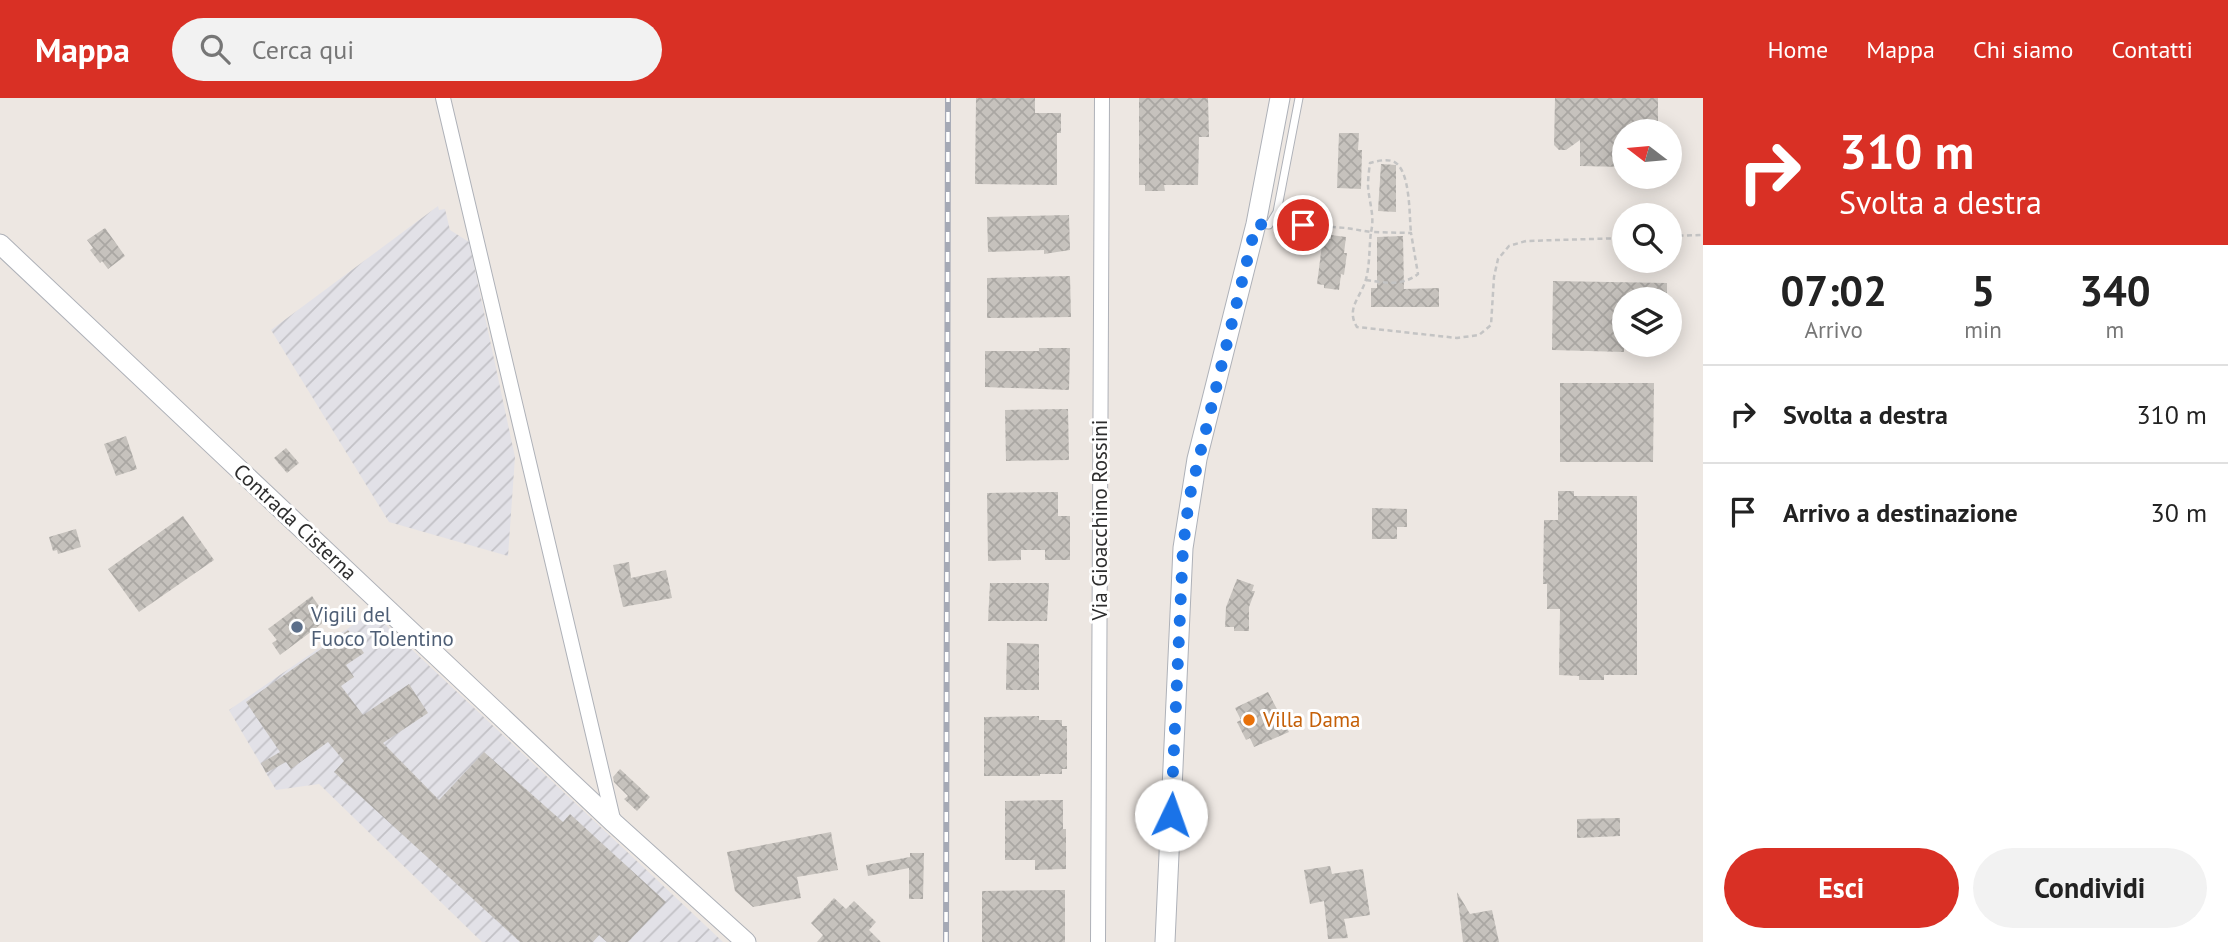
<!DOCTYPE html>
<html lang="it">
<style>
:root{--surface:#fff;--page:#f2f2f2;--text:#222;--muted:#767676;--line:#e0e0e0;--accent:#d93025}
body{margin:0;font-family:"PT Sans",sans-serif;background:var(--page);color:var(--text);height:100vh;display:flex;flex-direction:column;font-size:26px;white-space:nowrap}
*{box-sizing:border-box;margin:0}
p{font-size:23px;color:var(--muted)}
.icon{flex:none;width:38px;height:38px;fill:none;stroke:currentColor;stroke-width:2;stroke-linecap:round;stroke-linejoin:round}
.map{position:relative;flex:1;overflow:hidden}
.details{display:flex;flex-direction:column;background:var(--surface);width:525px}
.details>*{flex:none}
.guide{background:#d93025;color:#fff;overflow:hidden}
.needle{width:46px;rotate:286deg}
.fabs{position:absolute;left:1612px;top:21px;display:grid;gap:14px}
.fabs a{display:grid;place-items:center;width:70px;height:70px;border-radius:50%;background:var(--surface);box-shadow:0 4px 18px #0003;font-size:35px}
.pin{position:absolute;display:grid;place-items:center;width:60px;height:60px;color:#fff;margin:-30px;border:4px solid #fff;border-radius:50%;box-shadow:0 2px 7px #0007}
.me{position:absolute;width:77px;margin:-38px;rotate:3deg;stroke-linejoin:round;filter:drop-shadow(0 0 5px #0008)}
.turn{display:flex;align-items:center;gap:24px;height:147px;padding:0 21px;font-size:32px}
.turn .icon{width:91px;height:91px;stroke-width:2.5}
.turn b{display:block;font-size:49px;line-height:60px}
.eta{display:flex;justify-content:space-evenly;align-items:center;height:119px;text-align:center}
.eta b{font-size:42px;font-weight:600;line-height:49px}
.primary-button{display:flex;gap:14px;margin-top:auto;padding:14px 21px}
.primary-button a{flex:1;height:80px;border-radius:42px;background:var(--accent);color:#fff;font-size:28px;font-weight:600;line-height:80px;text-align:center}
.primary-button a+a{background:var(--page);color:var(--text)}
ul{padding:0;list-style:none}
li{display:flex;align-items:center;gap:21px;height:98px;padding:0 21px;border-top:2px solid var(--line)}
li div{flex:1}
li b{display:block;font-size:26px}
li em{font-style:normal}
header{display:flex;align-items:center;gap:42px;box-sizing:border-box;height:98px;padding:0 35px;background:var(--accent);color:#fff}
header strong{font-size:33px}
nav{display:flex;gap:38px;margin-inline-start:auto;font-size:24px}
.search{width:490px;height:63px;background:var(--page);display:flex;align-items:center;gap:18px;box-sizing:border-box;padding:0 24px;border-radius:38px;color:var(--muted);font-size:26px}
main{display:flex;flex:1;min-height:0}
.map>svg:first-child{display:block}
</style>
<header>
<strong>Mappa</strong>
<div class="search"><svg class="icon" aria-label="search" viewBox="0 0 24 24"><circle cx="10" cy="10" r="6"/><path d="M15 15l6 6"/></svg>Cerca qui</div>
<nav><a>Home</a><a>Mappa</a><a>Chi siamo</a><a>Contatti</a></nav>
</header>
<main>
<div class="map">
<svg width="1703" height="844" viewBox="0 0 1703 844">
<defs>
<pattern id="industrial-furrows" width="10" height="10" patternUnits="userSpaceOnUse" patternTransform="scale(1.75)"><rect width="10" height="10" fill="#e2e1e7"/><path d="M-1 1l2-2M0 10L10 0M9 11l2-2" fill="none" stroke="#c2c1c6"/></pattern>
<pattern id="building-cross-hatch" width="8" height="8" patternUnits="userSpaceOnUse" patternTransform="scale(1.75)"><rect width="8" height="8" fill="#c6c2bd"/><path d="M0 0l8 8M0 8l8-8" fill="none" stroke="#aaa7a3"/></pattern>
</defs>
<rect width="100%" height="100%" fill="#ede7e2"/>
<g fill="url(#industrial-furrows)">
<path d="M438 108 439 112 445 111 450 132 469 144 515 359 508 458 389 424 271 232Z"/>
<path d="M372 514 723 844H482L319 686 276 692 229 612Z"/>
</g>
<g fill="url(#building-cross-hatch)">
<path d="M976 0H1035V15H1061V35H1057V87L975 86Z"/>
<path d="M1139 0H1208L1209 39H1199L1198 87H1164L1165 93H1145V87H1139Z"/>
<path d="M1555 0H1658V33H1624V69L1580 68V42L1566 52H1559L1554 47Z"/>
<path d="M1339 35H1359L1358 52H1362L1361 91 1337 90Z"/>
<path d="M1381 66 1396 67V114L1378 113Z"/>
<path d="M1069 117 1070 152 1044 156V152L988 154 987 119Z"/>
<path d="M105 130 125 158 108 171 102 163 100 165 90 152 93 150 87 142Z"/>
<path d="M1331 137 1346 139 1344 155H1347L1344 177 1341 176 1339 192 1324 190V187L1317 186 1323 139 1331 141Z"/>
<path d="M1403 138 1404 191 1439 190V209H1371V190H1377V139Z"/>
<path d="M1070 178 1071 219 987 220V180Z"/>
<path d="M1553 183 1667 185V201H1624V254L1552 252Z"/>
<path d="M1039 250H1070L1069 292 985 289V253H1039Z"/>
<path d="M1560 285H1654L1653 364H1560Z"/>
<path d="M1068 311 1069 362 1006 363 1005 312Z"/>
<path d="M126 338 137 371 116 378 104 346Z"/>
<path d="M286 350 299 365 287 375 274 360Z"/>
<path d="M1558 393H1574V398H1637V577H1604V582H1579V578L1559 577 1560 511H1547V486H1543L1544 422H1558Z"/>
<path d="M1058 394V418H1070V462H1045V452H1021V462L988 463 987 395Z"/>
<path d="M1372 410 1407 411V429H1397V441H1372Z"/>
<path d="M183 418 214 462 139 514 108 471Z"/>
<path d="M76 431 81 449 58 456 57 452 53 453 49 439Z"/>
<path d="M629 464 631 480 666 472 672 500 623 509 613 467Z"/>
<path d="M1237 481 1254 487 1252 493H1255L1249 509V533H1234V529H1225L1226 509Z"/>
<path d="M990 485H1049L1047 523H988Z"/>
<path d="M312 498 328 521 280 557 272 545 277 542 268 531Z"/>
<path d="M348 532 364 555 346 567 354 579 341 588 363 617 409 586 428 615 383 645 439 702 484 654 563 724 570 716 666 804 628 844H607L599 837 593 844H520L334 674 344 663 328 644 291 671 286 664 266 675 261 665 280 654 246 604Z"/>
<path d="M1007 545 1039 546V592H1006Z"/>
<path d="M1268 594 1289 634 1254 649 1250 640 1246 642 1237 624 1241 622 1235 610Z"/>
<path d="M1039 618V622H1062V628H1067V671H1062V676H1040V678H984V619Z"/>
<path d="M620 671 650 699 637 713 624 701 628 698 614 684 613 679Z"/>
<path d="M1063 702V731H1066V771L1035 772V762H1005V703Z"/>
<path d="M1620 720V738L1577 740V721Z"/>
<path d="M831 734 838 772 797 779 801 800 753 809 735 793 727 754Z"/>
<path d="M910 755H924L923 801H909V770L868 778 866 767 910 759Z"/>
<path d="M1330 768 1332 776 1363 771 1370 817 1344 821 1348 840 1328 841 1324 803 1310 806 1304 772Z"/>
<path d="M1065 792V844H982V793Z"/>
<path d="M1457 794 1470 816 1492 812 1499 844H1463Z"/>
<path d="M834 800 846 811 854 803 876 824 869 832 881 844H817L823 837 811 825Z"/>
</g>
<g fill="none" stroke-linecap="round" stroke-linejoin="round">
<defs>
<path id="lane" d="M1256 126 1269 127 1277 114 1299 0"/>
<g id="street">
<path d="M443 0 614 725"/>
<path d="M1098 844 1102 0"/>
</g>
<g id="secondary">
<path d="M0 146 614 725 746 844"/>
<path d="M1165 844 1183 450 1197 361 1256 126 1280 0"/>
</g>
</defs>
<use href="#lane" stroke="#aeb1b8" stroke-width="9"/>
<use href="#street" stroke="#aeb1b8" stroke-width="16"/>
<use href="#secondary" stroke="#aeb1b8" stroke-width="21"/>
<g stroke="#c4c4c4" stroke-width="2.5" stroke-dasharray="5 3.5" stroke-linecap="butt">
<path d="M1280 125 1346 130 1371 134C1369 149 1370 166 1366 181 1362 198 1345 210 1357 229L1457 240 1479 237 1491 227 1494 179 1498 161 1509 148 1526 143 1624 140"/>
<path d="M1670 138 1703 137"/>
<path d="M1366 182C1385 185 1403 188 1418 176L1411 135 1371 134C1375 118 1369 104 1368 88 1368 81 1369 72 1370 65 1377 63 1385 61 1392 63 1411 69 1409 117 1411 135"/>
</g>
<use href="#lane" stroke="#fff" stroke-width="7"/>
<use href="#street" stroke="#fff" stroke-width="14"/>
<use href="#secondary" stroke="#fff" stroke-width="19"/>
<defs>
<path id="rail" d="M946 844 948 0"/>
</defs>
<use href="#rail" stroke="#a5a9b5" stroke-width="6"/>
<use href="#rail" stroke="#fff" stroke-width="3.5" stroke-dasharray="10" stroke-linecap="butt"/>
</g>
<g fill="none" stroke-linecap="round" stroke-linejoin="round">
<path stroke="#1a73e8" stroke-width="12" stroke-dasharray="0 21.6" d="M1171 717 1183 450 1189 401 1256 126 1269 127 1273 123 1303 127"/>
</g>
<circle fill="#5c6f8a" stroke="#fff" stroke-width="2.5" cx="297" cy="529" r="7"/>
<circle fill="#e8710a" stroke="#fff" stroke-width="2.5" cx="1249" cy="622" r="7"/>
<g text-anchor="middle" stroke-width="6" stroke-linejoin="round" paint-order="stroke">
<g font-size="21" fill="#2d2d2d" stroke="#fff">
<text transform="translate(1100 422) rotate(-90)" y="7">Via Gioacchino Rossini</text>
<text transform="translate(295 424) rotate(43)" y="7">Contrada Cisterna</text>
</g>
<g font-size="21" fill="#4e5e75" stroke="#fff" text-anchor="start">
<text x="311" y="524">Vigili del<tspan x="311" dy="24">Fuoco Tolentino</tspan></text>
</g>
<g font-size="21" fill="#c56008" stroke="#fff" text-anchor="start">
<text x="1263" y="629">Villa Dama</text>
</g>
</g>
</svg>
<div class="fabs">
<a><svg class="needle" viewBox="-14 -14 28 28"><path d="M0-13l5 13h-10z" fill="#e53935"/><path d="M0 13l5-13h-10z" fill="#767676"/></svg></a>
<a><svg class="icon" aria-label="search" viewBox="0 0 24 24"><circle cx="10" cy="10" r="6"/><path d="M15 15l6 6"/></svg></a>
<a><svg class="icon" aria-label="layers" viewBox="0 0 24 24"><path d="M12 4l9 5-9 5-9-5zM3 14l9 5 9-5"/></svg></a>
</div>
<div class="pin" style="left:1303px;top:127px;background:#d93025"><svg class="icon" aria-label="arrive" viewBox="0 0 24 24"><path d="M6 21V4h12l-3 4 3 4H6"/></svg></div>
<svg class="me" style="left:1171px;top:717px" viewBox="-20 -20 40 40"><circle r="19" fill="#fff"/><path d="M0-13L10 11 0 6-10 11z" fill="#1a73e8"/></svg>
</div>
<section class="details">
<div class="guide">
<div class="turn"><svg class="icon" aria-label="right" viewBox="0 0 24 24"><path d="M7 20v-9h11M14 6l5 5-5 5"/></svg><div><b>310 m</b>Svolta a destra</div></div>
</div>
<div class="eta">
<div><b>07:02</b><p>Arrivo</p></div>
<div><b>5</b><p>min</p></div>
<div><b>340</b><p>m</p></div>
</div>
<ul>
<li><svg class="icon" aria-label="right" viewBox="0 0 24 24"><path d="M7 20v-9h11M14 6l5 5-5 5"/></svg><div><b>Svolta a destra</b></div><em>310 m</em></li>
<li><svg class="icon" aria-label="arrive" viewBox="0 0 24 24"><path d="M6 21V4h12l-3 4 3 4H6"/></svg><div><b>Arrivo a destinazione</b></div><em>30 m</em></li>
</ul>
<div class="primary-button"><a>Esci</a><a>Condividi</a></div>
</section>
</main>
